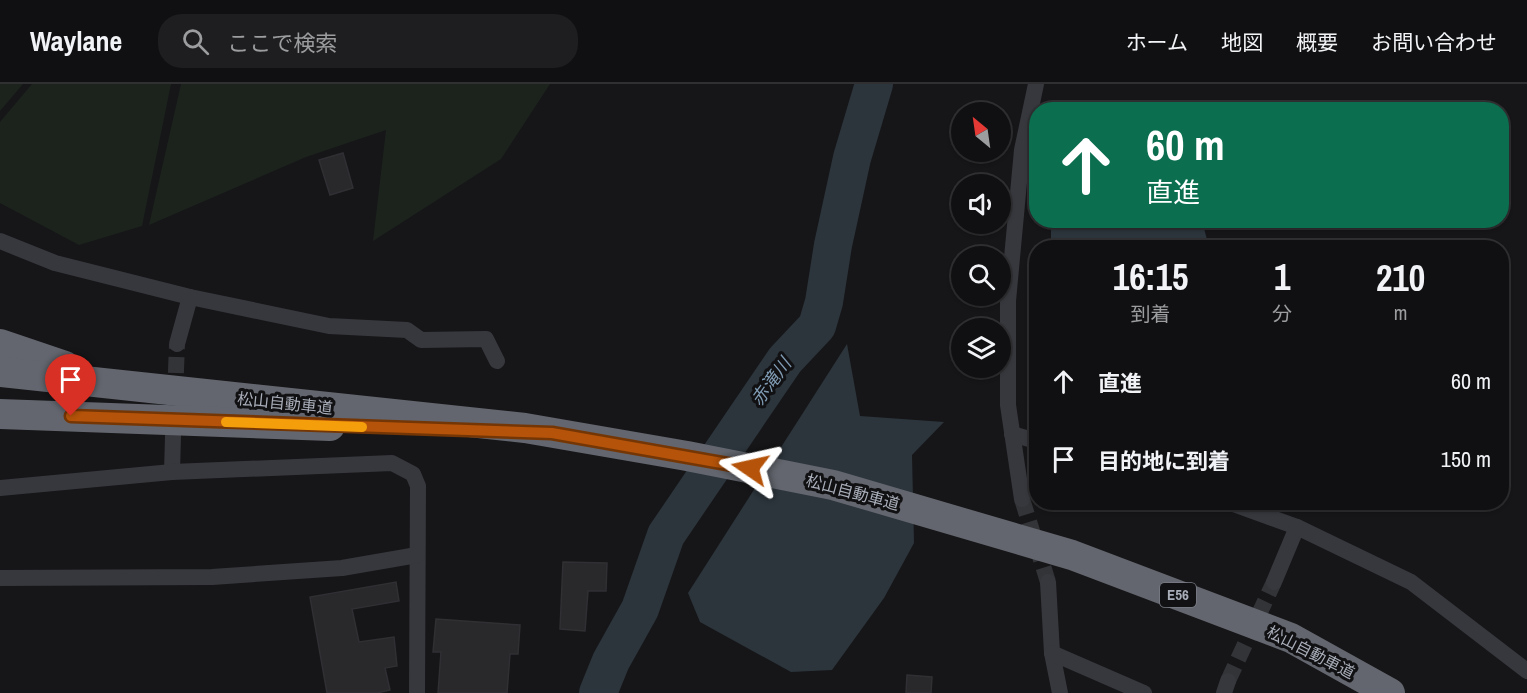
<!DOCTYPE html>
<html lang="ja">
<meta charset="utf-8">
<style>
:root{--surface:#101012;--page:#1e1e20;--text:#f1f3f6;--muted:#9c9d9f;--line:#303032}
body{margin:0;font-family:"Archivo Narrow","Noto Sans JP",sans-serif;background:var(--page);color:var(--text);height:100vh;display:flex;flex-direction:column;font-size:22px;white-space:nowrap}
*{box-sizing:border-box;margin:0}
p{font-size:20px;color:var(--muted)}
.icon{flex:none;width:33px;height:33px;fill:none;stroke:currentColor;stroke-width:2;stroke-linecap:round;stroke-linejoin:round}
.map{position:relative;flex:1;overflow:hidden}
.panel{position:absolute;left:1029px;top:156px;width:480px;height:270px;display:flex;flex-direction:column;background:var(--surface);border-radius:24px;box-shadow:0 2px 4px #0004,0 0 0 2px var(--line)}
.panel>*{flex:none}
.hud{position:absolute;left:1029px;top:18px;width:480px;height:126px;border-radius:24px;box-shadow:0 2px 4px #0004,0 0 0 2px var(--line);background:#0b6e4f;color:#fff;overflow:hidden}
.needle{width:39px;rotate:331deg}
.buttons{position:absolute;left:951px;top:18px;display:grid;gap:12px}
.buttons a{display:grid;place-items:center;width:60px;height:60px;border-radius:50%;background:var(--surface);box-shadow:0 2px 4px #0004,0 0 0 2px var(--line);font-size:30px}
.pin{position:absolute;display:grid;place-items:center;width:51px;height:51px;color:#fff;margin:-62px -26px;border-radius:50% 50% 50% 0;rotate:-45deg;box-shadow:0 0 6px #0007}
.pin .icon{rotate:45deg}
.me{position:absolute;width:66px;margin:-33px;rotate:281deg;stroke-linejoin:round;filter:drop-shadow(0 0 4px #0008)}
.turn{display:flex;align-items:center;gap:21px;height:126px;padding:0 18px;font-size:27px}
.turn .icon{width:78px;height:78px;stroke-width:2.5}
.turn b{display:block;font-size:42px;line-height:51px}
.eta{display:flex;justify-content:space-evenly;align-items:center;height:102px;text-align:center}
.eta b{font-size:36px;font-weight:800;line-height:42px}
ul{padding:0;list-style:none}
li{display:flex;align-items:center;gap:18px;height:78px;padding:0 18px}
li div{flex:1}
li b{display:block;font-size:22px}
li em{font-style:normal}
header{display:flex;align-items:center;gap:36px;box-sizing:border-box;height:84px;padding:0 30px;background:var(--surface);border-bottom:2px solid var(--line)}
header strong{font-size:28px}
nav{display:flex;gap:33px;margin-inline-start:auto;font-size:21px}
.search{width:420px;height:54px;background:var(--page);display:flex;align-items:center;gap:15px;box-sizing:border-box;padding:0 21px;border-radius:24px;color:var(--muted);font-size:22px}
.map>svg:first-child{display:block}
</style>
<header>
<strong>Waylane</strong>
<div class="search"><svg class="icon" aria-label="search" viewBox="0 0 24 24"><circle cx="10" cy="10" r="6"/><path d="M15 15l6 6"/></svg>ここで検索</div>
<nav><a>ホーム</a><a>地図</a><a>概要</a><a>お問い合わせ</a></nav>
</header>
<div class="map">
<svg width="1527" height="609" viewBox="0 0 1527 609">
<rect width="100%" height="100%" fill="#161618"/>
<g fill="#1c231d">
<path d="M0 0H23L0 27Z"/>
<path d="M32 0H171L142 142 79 161 0 119V38Z"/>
<path d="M181 0H550L501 75 373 157 386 46 306 73 149 141Z"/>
</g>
<g fill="#2c353c">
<path d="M1051 137H1202L1209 163H1051Z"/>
<path d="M847 260 860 332 944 338 912 371 914 459 884 514 832 586 791 588 700 538 688 509Z"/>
</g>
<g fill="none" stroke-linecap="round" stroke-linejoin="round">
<path stroke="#2c353c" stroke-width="38" d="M598 609 611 577 640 525 666 451 785 276 817 242 824 218 833 161 852 74 874 0"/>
</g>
<g fill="#29292c" stroke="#303034" stroke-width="1.5">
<path d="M343 69 353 104 330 111 319 76Z"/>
<path d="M563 478 607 479 606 507H588L585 547 560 545Z"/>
<path d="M396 498 399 517 352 525 359 558 394 553 397 582 385 584 390 606 377 609H327L310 513Z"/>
<path d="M436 535 520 541 518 570H510L507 609H438L441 568H433Z"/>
<path d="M907 591 932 593 931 609H906Z"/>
</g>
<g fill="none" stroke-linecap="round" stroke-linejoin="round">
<g stroke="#333438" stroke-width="16" stroke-dasharray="16 8" stroke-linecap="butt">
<path d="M175 313 177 260"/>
<path d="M1022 415 1048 498"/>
<path d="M1228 597 1274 498"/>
</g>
<g stroke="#37383d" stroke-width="16">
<path d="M0 157 55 179 190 213 329 242 407 246 421 256 486 255 497 277"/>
<path d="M177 260 190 213"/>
<path d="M1012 350 1036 357"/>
<path d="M172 388 173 352"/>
<path d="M0 404 172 388 392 379 413 390 418 402 417 609"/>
<path d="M1022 415 1008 321V217L1022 66 1036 0"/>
<path d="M1228 418 1297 443 1274 498"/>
<path d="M1297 443 1411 498 1527 587"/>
<path d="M0 494 212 493 342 484 417 471"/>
<path d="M1048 498 1052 569 1060 609"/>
<path d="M1052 569 1144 609"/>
<path d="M1224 609 1228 597"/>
</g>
<g stroke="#63666e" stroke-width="30">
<path d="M0 260 65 282"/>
<path d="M0 288 525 344 687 372 833 401 1072 471 1291 554 1390 609"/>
<path d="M0 330 330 342"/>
</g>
</g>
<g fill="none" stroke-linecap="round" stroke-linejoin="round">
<defs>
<path id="route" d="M71 332 552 349 750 384"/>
</defs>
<use href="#route" stroke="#753606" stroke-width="15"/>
<use href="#route" stroke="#b45309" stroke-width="10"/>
<path stroke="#f59e0b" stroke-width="10" d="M226 338 362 343"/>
</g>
<g text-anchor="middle" stroke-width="6" stroke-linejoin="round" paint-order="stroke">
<rect fill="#111113" stroke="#7b7e86" stroke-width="1.5" x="1160" y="499" width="36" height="24" rx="4.5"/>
<g font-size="15" font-weight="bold" fill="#a8adb8">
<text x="1178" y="516">E56</text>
</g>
<g font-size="16" fill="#a8adb8" stroke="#111113">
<text transform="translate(285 319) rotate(6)" y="6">松山自動車道</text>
<text transform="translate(853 408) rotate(15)" y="6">松山自動車道</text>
<text transform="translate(1311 568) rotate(27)" y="6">松山自動車道</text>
</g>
<g font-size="18" font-style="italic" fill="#7f9bb3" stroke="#111113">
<text transform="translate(771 298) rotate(-54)" y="6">赤滝川</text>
</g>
</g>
</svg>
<div class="buttons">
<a><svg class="needle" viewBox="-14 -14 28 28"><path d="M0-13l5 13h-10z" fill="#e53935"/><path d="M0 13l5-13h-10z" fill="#9c9d9f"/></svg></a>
<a><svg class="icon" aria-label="sound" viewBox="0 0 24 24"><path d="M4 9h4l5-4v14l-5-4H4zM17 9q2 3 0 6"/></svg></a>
<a><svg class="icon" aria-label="search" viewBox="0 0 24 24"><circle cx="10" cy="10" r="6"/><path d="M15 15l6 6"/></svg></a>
<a><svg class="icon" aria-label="layers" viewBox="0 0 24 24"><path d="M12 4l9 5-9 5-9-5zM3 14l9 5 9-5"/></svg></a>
</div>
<div class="pin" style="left:71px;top:332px;background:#d93025"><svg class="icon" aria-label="arrive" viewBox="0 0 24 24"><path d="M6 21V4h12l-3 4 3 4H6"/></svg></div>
<svg class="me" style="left:750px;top:384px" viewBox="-20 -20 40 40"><path d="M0-17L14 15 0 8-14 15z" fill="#b45309" stroke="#fff" stroke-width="4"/></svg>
<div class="hud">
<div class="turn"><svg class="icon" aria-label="ahead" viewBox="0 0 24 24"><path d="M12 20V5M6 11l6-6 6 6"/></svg><div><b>60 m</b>直進</div></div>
</div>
<section class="panel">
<div class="eta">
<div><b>16:15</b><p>到着</p></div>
<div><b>1</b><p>分</p></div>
<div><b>210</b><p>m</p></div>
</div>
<ul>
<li><svg class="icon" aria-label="ahead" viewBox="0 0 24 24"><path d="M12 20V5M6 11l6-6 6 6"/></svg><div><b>直進</b></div><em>60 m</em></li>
<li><svg class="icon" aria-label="arrive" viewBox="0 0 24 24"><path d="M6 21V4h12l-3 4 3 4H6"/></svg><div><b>目的地に到着</b></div><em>150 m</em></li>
</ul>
</section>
</div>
